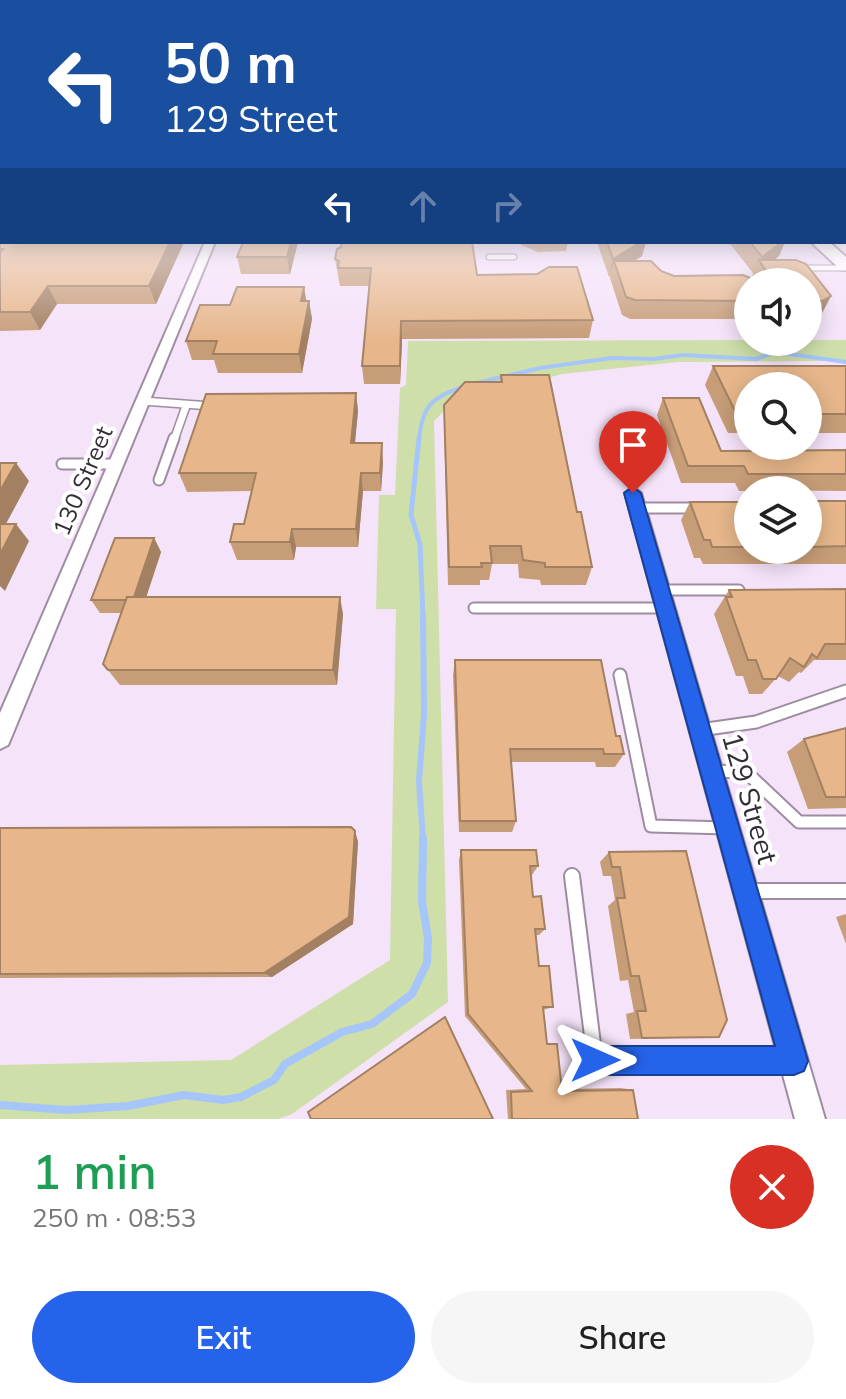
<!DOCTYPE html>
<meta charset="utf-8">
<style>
:root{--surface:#fff;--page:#f6f6f6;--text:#222;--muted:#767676;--accent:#2563eb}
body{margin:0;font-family:Mulish,sans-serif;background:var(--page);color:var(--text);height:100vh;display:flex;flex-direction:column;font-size:30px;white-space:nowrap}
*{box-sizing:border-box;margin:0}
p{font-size:26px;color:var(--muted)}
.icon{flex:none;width:44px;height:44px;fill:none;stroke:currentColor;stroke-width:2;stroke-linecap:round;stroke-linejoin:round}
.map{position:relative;height:1119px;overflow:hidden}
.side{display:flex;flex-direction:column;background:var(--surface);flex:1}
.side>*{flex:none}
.top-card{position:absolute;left:0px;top:0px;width:846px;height:244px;box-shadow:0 4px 20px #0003;background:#1a4fa0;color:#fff;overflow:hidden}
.buttons{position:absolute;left:734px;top:268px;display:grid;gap:16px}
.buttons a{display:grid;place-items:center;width:88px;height:88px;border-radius:50%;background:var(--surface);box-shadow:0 4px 20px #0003;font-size:40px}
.pin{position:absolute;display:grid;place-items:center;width:68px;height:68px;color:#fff;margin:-82px -34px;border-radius:50% 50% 50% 0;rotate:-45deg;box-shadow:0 0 8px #0007}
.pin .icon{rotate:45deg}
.me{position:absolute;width:88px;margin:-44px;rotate:90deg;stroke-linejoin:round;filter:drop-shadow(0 0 6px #0008)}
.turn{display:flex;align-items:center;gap:28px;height:168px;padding:0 32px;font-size:36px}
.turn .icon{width:104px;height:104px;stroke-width:2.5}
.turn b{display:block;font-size:56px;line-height:68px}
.lanes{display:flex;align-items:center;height:76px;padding:0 32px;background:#0003;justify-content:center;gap:40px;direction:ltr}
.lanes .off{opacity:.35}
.round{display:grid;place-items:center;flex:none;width:84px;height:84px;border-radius:42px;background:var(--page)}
.overview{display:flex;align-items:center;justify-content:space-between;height:136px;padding:0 32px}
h1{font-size:48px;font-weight:600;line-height:60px;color:#1e9e55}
.primary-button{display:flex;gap:16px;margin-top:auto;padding:16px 32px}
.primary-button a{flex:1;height:92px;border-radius:48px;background:var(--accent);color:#fff;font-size:32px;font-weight:600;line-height:92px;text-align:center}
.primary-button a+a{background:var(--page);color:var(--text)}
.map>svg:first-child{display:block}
</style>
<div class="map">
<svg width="846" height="1119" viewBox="0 0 846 1119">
<rect width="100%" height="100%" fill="#f5e3f9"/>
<path fill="#cedfaa" d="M748 340H846V364L833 361 678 362 562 374 525 384 460 395 434 421 448 1002 292 1114 278 1119H0V1065L231 1060 390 960 396 609H376L379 495H395L400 388 406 385 408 341Z"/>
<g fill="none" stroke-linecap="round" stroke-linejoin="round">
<g stroke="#a6c6f9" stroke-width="4">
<path d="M477 383 540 368 612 358 653 359 683 355 756 359 775 352 846 362"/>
<path d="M419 440C422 407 431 397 463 387"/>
</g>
<path stroke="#a6c6f9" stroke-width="5" d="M419 438 411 515 420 544 423 617"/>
<path stroke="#a6c6f9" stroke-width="6" d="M423 840 419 781 424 714 423 615"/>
<path stroke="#a6c6f9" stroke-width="8" d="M0 1105 66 1110 128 1106 184 1095 223 1100 241 1097 274 1080 285 1064 342 1032 372 1024 412 994 427 963 428 938 422 902 423 838"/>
<defs>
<g id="service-far4">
<path d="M489 257H514"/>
<path d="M805 268H846"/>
</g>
<g id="service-far3">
<path d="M143 401 211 406"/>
<path d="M174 440 186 406"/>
</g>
<g id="service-far2">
<path d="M62 464H116"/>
<path d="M159 480 174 438"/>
<path d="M637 508H698"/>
<path d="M660 590H739"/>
<path d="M474 608H665"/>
</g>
<g id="service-far1">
<path d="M620 675 651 826 728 828"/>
<path d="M700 730 756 722 846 691"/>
<path d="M712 771 746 772 799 822H846"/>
</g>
<g id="service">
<path d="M572 876 595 1060 790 1061"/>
<path d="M749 891H846"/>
</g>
<g id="minor">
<path d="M205 242H215L11 738 8 745 0 749V713Z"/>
<path d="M633 487 641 493 825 1119H795L625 493Z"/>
</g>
<g id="secondary">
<path d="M844 216 846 217V227L844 226Z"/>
<path d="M811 242H829L846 257V270L840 269Z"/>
</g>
</defs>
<use href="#service-far4" stroke="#9e8da1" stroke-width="7"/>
<use href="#service-far3" stroke="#9e8da1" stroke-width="10"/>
<use href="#service-far2" stroke="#9e8da1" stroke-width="13"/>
<use href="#service-far1" stroke="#9e8da1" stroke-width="15"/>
<use href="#service" stroke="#9e8da1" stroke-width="18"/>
<use href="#minor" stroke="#9e8da1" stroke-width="4"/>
<use href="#secondary" stroke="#9e8da1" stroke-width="4"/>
<use href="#service-far4" stroke="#fff" stroke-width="5"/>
<use href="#service-far3" stroke="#fff" stroke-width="7"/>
<use href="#service-far2" stroke="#fff" stroke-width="9"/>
<use href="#service-far1" stroke="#fff" stroke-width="11"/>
<use href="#service" stroke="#fff" stroke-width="14"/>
<use href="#minor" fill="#fff" fill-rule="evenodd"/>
<use href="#secondary" fill="#fff" fill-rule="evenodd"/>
</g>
<g fill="#c79d78">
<path d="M2 242H184L156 304H57L40 330 0 331V245Z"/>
<path d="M243 242H298L290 274H241L237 257Z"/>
<path d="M521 242H568L566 251 538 252 521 245Z"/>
<path d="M597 242H646L642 256 634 261 674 276 752 278 753 273 731 245 723 242H785L779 256 774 260 831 296 821 315 813 319H808V282H748V319H630L622 315 610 278V276L609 277Z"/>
<path d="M335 259 477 275 593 320 589 338 402 339 400 384H364L362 366 369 286H340Z"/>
<path d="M304 287 306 301H309L312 319 302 373H218L214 360H192L186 341 230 305Z"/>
<path d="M713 366H846V433H808V386H748V433H728L705 385Z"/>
<path d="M501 375 577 512 592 567 586 585H541L540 580 519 578 518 564H492L489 580H480V585H448L444 423V405L500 382Z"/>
<path d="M356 393 358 411 355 443 383 462 381 491H363L358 547H296L294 560H237L230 542 244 524 251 491 187 492 179 473Z"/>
<path d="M663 398 721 451 846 450V491L748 490V491H739L735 483H681L657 415Z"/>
<path d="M808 501H846V564H703L700 558H694L681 520 690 502H748V550H808Z"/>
<path d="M154 538 161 552 146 597 343 614 337 685H120L103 664 121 613H100L91 600Z"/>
<path d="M846 589V660H814L801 673 799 672 789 682 778 676 762 694H749L743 676H736L714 614 729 590Z"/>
<path d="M455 660 616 736 624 754 615 767H596L595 762H511L516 821 512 832H459L453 675Z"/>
<path d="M846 728V808L808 809 787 752 804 739Z"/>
<path d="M0 828 355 831 358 842 353 924 272 977 0 978Z"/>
<path d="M461 850 538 866 532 875H531L533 897 545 929 539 935H536L539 966 553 1007 543 1010 547 1044 562 1089 621 1088 633 1090 638 1119H508L506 1090 526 1089 465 1016 459 860Z"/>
<path d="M686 851 719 1037 630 1039 626 1014 634 1012 628 980 620 981 608 906 615 900 611 876H603L600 862 609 852Z"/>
<path d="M846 914V944L836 917Z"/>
</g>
<g fill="#a28061">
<path d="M170 242H184L156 304 149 286Z"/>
<path d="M291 242H298L290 274 287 257Z"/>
<path d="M641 242H646L642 256 618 271 614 261 609 277 613 259Z"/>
<path d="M782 242H785L779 256 764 267 760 261 762 257Z"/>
<path d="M48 286 57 304 40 330 30 312Z"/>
<path d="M304 287 307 305 301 301Z"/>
<path d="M831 296 821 315 813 319 822 301Z"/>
<path d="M309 301 312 319 302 373 299 354Z"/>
<path d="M401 321 402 339 400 384V366Z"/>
<path d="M356 393 358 411 353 462 351 443Z"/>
<path d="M382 443 383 462 381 491 380 473Z"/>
<path d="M16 463 29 481 0 535V491Z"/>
<path d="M361 473 363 491 358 547 356 529Z"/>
<path d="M16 524 29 541 5 591 0 586V554Z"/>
<path d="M292 529 296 547 294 560 290 542Z"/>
<path d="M154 538 161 552 141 613 133 600Z"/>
<path d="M340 597 343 614 337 685 333 670Z"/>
<path d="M355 831 358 842 353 924 272 977 264 973Z"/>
</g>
<g fill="#e7b78b" stroke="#a28061" stroke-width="2">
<path d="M2 242H170L149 286H48L30 312H0V253L3 249H0V245Z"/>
<path d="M243 242H291L287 257H237Z"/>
<path d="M342 242H472L477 275 537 274 549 267H577L593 320 401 321 400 366H362L371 268H338L339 261 335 259 337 249 341 247Z"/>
<path d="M607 242H641L613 259Z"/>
<path d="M750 242H782L762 257Z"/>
<path d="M759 260H796L806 264 831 296 822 301H808V282H773Z"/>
<path d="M614 261H651L661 271 674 276 743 275 760 282H748V301L635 300 626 297Z"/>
<path d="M237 287H304L301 301H309L299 354H213L217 341H186L200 305H230Z"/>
<path d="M713 366H846V414H808V386H748V415H737Z"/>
<path d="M501 375H549L577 512H581L592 567H545V563L523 560 521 546H490L492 563H481L482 567H449L444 405 465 382H502Z"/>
<path d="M356 393 351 443H382L380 473H361L356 529H292L290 542H230L234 524H244L256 473H179L206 394Z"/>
<path d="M663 398H699L721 451 846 450V474H748L744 466H688Z"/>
<path d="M0 463H16L0 491Z"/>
<path d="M808 501H846V546L808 547Z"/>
<path d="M690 502H748V547H712L710 540H704Z"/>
<path d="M0 524H16L0 554Z"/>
<path d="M115 538H154L134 597H127L126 600H91Z"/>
<path d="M846 589V644H825L817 658 812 654 804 667 790 658 776 679H763L756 660H748L726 597H732L729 590Z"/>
<path d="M127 597H340L333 670H108L103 664Z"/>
<path d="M455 660H601L616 736H620L624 754H604L603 749H510L516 821H460Z"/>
<path d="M846 728V797H826L804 739Z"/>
<path d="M351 827 355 831 349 917 264 973 0 974V828Z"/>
<path d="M461 850H536L538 866H530L533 897 541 896 545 929H535L539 966H549L553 1007H543L547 1044H557L562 1091 633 1090 638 1119H512L511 1092 532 1091 468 1014Z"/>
<path d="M686 851 727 1020 719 1037 642 1038 637 1011H646L639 976H631L617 898H625L620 867H612L609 852Z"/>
<path d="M445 1017 493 1119H311L308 1112Z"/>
</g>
<linearGradient id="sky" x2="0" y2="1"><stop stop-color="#8dbbef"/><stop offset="0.54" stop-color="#faf2fc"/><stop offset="1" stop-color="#faf2fc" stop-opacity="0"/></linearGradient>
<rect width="846" height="341" fill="url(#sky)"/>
<path fill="#2563eb" stroke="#184099" stroke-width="2" d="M633 487 641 493 808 1061 804 1071 794 1075H595L585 1071 581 1060 585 1050 595 1046H775L624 493Z"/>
<g text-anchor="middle" stroke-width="8" stroke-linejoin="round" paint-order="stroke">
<g font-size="24" fill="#342d35" stroke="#fff">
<text transform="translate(83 481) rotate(-67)" y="8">130 Street</text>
</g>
<g font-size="28" fill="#342d35" stroke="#fff">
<text transform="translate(750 798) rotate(74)" y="10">129 Street</text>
</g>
</g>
</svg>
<div class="buttons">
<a><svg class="icon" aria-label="sound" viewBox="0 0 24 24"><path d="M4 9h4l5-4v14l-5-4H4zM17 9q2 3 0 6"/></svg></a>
<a><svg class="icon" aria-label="search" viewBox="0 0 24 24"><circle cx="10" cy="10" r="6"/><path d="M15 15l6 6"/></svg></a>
<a><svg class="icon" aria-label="layers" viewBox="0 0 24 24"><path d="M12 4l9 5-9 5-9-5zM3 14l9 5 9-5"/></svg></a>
</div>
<div class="pin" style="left:633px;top:493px;background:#d93025"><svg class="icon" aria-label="arrive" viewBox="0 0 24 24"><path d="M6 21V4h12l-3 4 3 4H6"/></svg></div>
<svg class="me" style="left:595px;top:1060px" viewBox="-20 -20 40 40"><path d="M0-17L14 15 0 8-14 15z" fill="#2563eb" stroke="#fff" stroke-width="4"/></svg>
<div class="top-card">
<div class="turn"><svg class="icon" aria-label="left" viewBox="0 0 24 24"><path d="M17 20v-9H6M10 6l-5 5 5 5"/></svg><div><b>50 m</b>129 Street</div></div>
<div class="lanes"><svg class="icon" aria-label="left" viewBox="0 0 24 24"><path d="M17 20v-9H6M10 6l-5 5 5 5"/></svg><svg class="icon off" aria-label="ahead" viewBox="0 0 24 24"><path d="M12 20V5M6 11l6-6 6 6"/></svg><svg class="icon off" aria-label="right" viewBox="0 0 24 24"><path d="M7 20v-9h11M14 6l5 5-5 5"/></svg></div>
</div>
</div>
<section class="side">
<div class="overview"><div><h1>1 min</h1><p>250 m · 08:53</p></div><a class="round" style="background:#d93025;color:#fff"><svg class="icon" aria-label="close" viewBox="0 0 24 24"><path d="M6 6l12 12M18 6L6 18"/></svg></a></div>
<div class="primary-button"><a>Exit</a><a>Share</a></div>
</section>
